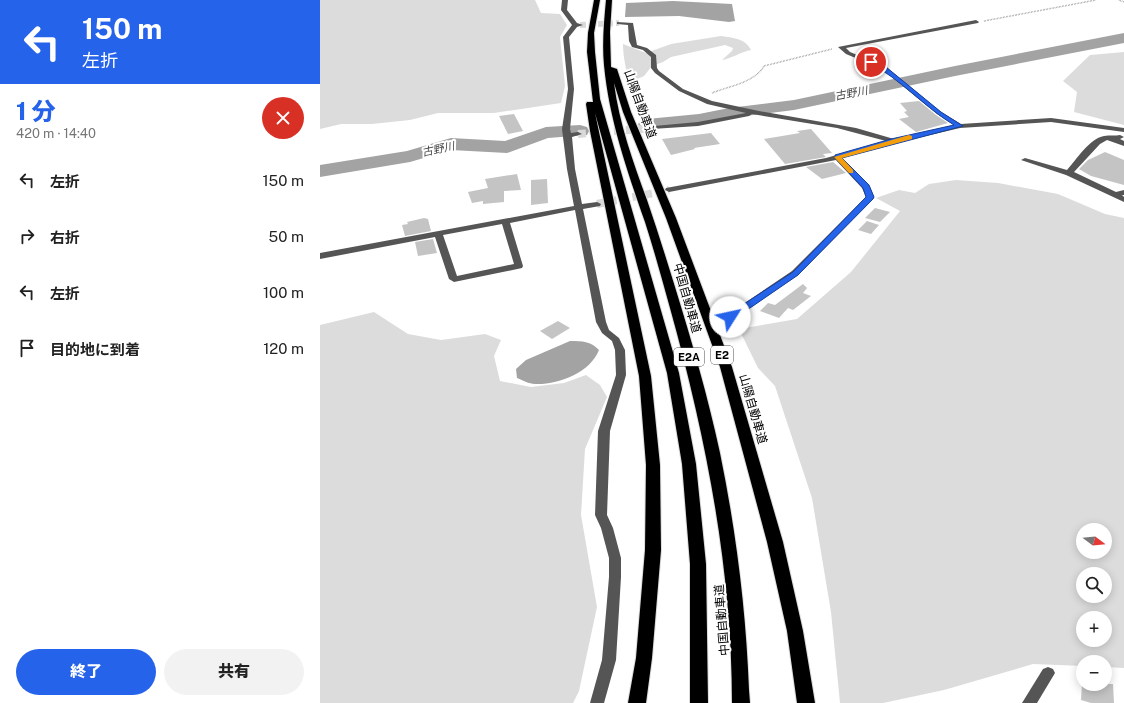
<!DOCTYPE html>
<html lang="ja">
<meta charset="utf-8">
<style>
:root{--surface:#fff;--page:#f2f2f2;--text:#222;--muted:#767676;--accent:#2563eb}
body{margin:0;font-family:"Public Sans","Noto Sans JP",sans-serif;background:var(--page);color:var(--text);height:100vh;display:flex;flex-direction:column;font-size:15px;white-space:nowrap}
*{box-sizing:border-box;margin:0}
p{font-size:13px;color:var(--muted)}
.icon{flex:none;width:22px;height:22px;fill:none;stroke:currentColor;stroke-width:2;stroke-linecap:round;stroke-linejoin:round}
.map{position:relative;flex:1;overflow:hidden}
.side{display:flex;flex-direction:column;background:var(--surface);width:320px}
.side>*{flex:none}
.guide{background:#2563eb;color:#fff;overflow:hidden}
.needle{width:26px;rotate:106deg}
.controls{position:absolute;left:756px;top:523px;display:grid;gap:8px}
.controls a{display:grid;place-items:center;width:36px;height:36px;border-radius:50%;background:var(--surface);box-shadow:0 2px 10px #0003;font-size:20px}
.pin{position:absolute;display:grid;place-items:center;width:34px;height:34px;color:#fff;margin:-17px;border:2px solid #fff;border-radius:50%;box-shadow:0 1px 4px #0007}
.me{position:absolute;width:44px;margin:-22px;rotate:55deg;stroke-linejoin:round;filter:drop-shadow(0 0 3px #0008)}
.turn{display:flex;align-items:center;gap:14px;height:84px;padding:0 16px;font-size:18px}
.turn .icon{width:52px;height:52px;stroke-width:2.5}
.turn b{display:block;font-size:28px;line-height:34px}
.round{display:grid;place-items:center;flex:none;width:42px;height:42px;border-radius:21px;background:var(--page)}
.overview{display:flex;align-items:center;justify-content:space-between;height:68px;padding:0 16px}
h1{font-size:24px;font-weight:800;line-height:30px;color:var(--accent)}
.primary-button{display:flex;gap:8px;margin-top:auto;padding:8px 16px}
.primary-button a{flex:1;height:46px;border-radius:24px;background:var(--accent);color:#fff;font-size:16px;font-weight:800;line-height:46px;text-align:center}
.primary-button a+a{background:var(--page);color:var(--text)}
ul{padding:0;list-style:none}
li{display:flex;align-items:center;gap:12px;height:56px;padding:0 16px}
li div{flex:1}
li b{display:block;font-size:15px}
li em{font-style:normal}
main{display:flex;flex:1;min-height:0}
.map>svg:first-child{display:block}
</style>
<main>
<section class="side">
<div class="guide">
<div class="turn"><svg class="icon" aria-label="left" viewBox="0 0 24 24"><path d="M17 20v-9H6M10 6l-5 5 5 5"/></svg><div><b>150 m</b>左折</div></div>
</div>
<div class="overview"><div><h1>1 分</h1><p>420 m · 14:40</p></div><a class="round" style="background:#d93025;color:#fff"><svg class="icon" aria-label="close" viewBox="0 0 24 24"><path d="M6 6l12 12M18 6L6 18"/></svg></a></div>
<ul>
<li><svg class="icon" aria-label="left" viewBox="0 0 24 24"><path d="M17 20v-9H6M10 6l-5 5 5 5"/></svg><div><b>左折</b></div><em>150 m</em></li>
<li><svg class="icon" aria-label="right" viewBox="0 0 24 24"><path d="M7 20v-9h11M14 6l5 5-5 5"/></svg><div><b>右折</b></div><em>50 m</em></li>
<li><svg class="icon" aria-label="left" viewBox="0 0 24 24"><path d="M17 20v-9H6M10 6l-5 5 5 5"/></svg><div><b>左折</b></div><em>100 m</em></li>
<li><svg class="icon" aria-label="arrive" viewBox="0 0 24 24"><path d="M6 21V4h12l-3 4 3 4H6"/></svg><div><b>目的地に到着</b></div><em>120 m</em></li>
</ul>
<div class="primary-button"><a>終了</a><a>共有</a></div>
</section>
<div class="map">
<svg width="804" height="703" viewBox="0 0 804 703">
<rect width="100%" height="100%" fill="#fff"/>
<g fill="#dcdcdc" fill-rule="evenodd">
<path d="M0 0H215L221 13 240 14 247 25 240 37 245 86 241 103 174 113H118L90 120 52 124H21L0 129Z"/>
<path d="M401 36C413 38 425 38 431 50 423 51 408 60 402 60L412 51 413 48 405 45 351 57 343 62 332 66 324 76 315 80 326 105 325 112C312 96 303 65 303 44L326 53 351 44Z"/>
<path d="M804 52V125L754 112 757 92 743 81 770 55Z"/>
<path d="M636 180 678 183 738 194 785 214 804 218V668L785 667V662H763V666L713 664 624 690 563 703H520L511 612 492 498 455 386 438 368 419 329 477 319 531 272 580 211 556 198 579 190 595 193 609 184ZM763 530H785V552H763ZM763 574H785V596H763ZM763 618H785V640H763Z"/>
<path d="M54 312 88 334 121 340 165 334 181 340 174 356 180 381 211 387 244 383 266 375 280 385 287 397 265 449 261 515 277 607 259 691 253 703H0V325Z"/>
</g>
<g fill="#a3a3a3">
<path d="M353 1 412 4 415 21 409 22 359 16 305 17 306 3Z"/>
<path d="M250 341C263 341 270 341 279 350 270 373 238 385 215 384 209 384 202 380 197 378L196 369 206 360Z"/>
</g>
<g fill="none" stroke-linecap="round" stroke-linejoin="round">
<g fill="#a3a3a3" fill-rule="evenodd">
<path d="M804 33V43L635 76 474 110 409 118 379 124 327 129 321 128 318 124 321 120 327 119 379 114 409 108 474 100 635 66Z"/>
<path d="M260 125 267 127 269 131 267 135 228 138 187 153 131 150 90 162 0 177V165L87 151 131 138 185 141 226 127Z"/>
</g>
</g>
<g fill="#c4c4c4">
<path d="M599 101 616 115 628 123 596 132 579 119 589 117 584 112 587 111 580 103Z"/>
<path d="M194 114 203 131 188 134 179 116Z"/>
<path d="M491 129 512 153 503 154 506 157 465 164 444 139 480 133 477 131Z"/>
<path d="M391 133 400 144 374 148 375 149 351 155 342 139Z"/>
<path d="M785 152 804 160V185L771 176 759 169 768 160Z"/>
<path d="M513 162 526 173 502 179 486 167Z"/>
<path d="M197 174 201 190 184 191V202L163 204V201L152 203 148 192 168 188 165 179Z"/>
<path d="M227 179 228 203 211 205V180Z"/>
<path d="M555 208 570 212 560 222 545 218Z"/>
<path d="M104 218 108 219 111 231 85 236 82 225 88 224 87 222Z"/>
<path d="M547 221 559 225 551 234 538 230Z"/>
<path d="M113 239 117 253 98 256 95 242Z"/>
<path d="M483 284 487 288 483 293 491 296 473 310 468 308 459 318 440 311 448 303 455 305Z"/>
<path d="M238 321 250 328 232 339 220 331Z"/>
<path d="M762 684H793L794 703H771L761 700Z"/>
</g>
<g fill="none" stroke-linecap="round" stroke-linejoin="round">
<path stroke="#d9d9d9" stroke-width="6" stroke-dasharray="6 3" stroke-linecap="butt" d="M260 25 299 23"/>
<g stroke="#d9d9d9" stroke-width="8" stroke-dasharray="8 4" stroke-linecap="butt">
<path d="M258 134 334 128"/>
<path d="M277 204 349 190"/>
</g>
<defs>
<g id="highway">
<path d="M274 0H280L274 33 275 52 280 99 359 373 376 464 386 564 388 703H370V564L362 464 347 373 275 113 331 376 340 465 341 550 332 658 326 703H308L316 658 325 550 326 465 319 376 270 131 266 104 267 102H273L267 52 268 33Z"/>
<path d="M286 0H292L290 32 291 67 297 69 311 112 356 218 412 367 463 542 483 631 495 703H477L467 631 447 542 400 367 346 218 303 112 294 83C299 123 313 162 327 200 337 229 346 258 355 287 372 342 388 397 400 453 416 531 426 610 429 690L430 703H412C412 569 386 437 350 308 342 279 334 250 325 222 307 170 289 119 284 65 282 43 284 22 286 0Z"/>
</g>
</defs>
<use href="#highway" stroke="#dbdbdb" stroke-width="2"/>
<g stroke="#777" stroke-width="1.5" stroke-dasharray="0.5 1" stroke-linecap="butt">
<path d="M799 0 804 2"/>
<path d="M664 21 776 0"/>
<path d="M392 93C409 86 434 83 444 66L512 49"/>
</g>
<g fill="#555" fill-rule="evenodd">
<path d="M242 0H248L247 10 257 23 263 25 257 27 249 37 254 89 250 129 251 133 258 132 262 134 252 137 255 169 262 204 277 202 281 204 280 206 263 209 286 322 289 330 299 338 305 350 306 375 290 431 287 515 293 528 301 558V577L296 660 284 703H270L282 660 289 577V558L281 528 275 515 278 431 296 375 295 350 292 341 282 333 276 322 255 210 190 223 203 266 202 268 134 282 129 279 115 237 0 259V253L254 206 247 169 242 129 248 89 243 37 252 25 241 10ZM182 224 194 264 137 276 123 235Z"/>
<path d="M656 20 659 22 658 23 526 48 530 52 566 67 621 112 641 124 731 118 804 128V132L731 122 640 128 576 143 522 158 549 185 554 197 553 199 478 275 413 319H407L405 317 407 315 472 271 546 197 542 188 516 160 349 192 345 190 346 188 506 158 566 141 517 128 432 114 429 116 378 126 332 129 330 128 334 126 378 122 426 113 387 104 359 91 335 73 331 68V57L323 50 312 47 309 41 308 25 297 24V22L313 23 317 45 327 48 336 55 337 68 339 71 363 89 392 101 439 111 536 128 574 139 634 125 617 114 562 69 526 54 518 47Z"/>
<path d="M800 135 804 137 800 139 804 141V146L787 140 780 144 754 172 796 192 804 190V195H802L804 197V202L746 175 701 160 705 158 747 170C757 159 769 139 784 136 790 135 795 136 800 135Z"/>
<path d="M728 667 733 669 735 673 717 703H702L723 669Z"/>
</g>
<use href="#highway" fill="#000" fill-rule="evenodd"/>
</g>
<path fill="#2563eb" stroke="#184099" d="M551 60 566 67 621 112 643 126 522 158 549 185 554 197 553 199 478 275 414 319H407L406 317 407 315 473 272 546 197 543 188 515 158V155L571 139 634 125C604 107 580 78 549 63V61Z"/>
<path fill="#f59e0b" d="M589 135 592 136V139L522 158 533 170V173H529L514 157Z"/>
<g text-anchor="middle" stroke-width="4" stroke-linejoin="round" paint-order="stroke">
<g font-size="11" font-style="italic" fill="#444" stroke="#fff">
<text transform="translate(531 93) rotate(-11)" y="4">古野川</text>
<text transform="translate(118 149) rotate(-12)" y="4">古野川</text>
</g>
<g fill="#fff" stroke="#4c4c4c" stroke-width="1">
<rect x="391" y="346" width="22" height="18" rx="3"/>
<rect x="354" y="348" width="30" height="18" rx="3"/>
</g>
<g font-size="11" font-weight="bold" fill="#000">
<text x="402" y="359">E2</text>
<text x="369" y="361">E2A</text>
</g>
<g font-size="12" fill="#000" stroke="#fff">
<text transform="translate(320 104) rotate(70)" y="4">山陽自動車道</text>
<text transform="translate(367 298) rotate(74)" y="4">中国自動車道</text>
<text transform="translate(433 409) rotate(74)" y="4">山陽自動車道</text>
<text transform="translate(402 620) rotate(-95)" y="4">中国自動車道</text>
</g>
</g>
</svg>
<div class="controls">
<a><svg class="needle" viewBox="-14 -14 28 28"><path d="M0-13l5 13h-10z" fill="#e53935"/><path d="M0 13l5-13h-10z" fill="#767676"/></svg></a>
<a><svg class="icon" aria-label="search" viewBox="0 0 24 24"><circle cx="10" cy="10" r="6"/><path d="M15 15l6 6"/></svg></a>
<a>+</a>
<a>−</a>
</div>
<div class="pin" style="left:551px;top:62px;background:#d93025"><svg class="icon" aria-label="arrive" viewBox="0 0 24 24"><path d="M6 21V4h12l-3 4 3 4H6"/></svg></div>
<svg class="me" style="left:410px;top:317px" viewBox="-20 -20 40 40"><circle r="19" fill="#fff"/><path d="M0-13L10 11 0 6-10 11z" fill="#2563eb"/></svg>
</div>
</main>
